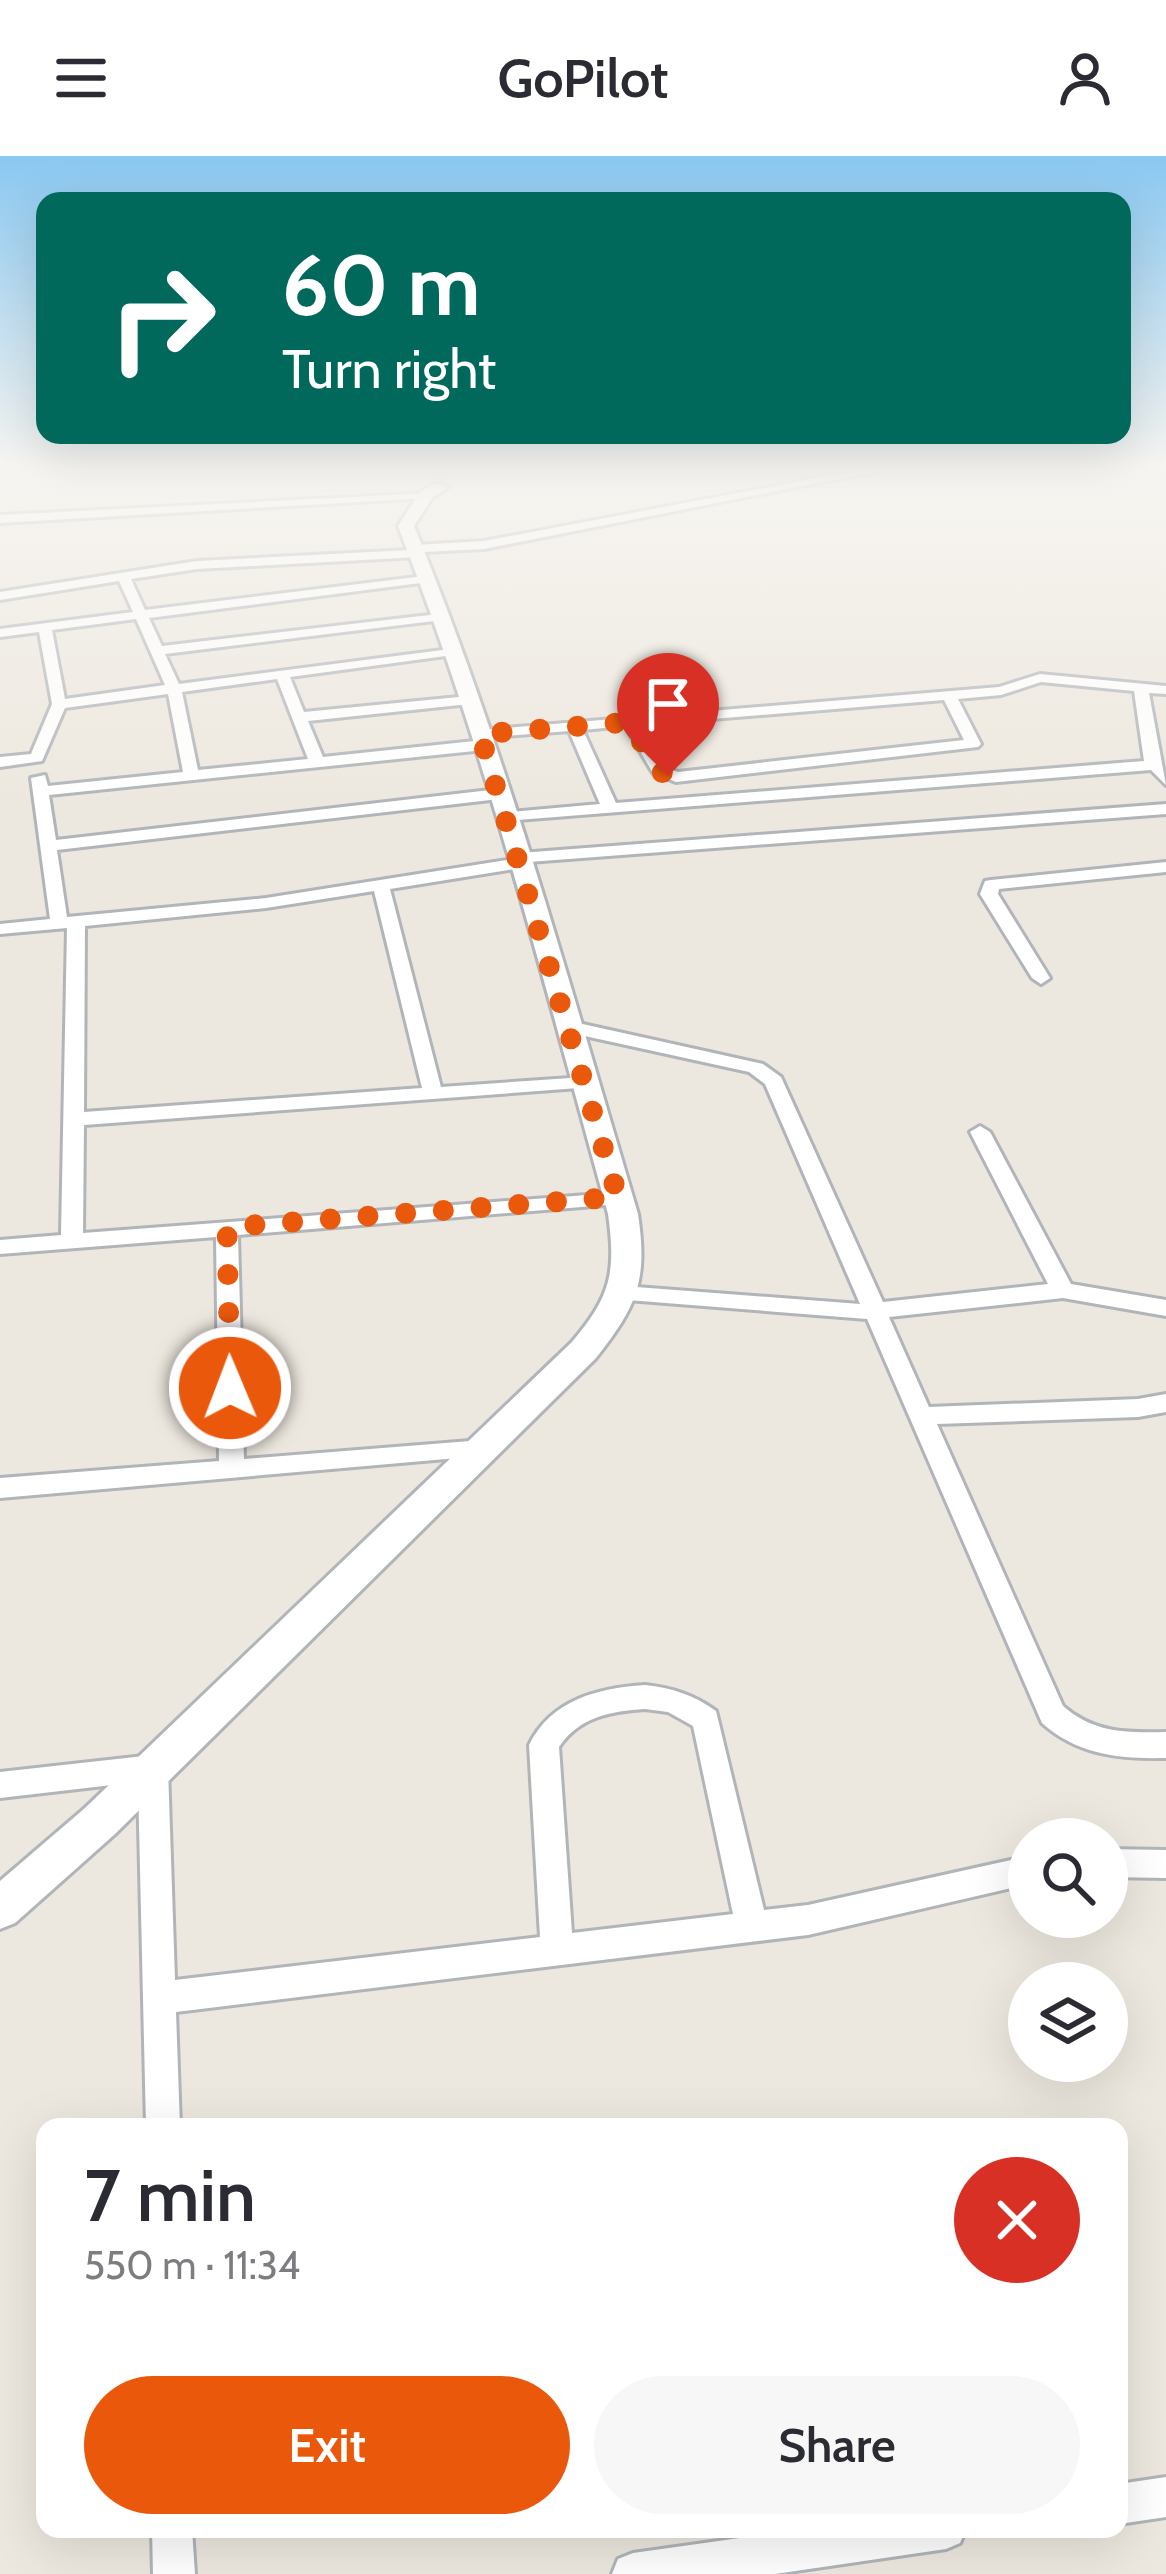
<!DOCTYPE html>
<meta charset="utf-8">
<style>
:root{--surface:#fff;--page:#f7f7f7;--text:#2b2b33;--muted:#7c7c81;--accent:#ea580c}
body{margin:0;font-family:Cabin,sans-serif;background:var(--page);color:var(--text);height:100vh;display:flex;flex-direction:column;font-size:45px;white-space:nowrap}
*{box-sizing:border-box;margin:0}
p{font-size:39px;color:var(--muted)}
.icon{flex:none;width:66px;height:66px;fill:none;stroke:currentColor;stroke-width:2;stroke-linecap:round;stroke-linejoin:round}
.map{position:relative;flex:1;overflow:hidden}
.sheet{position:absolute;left:36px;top:1962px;width:1092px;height:420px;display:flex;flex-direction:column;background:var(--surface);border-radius:24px;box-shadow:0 12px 48px #0002}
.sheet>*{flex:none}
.banner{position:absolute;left:36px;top:36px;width:1095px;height:252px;border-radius:24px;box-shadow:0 12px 48px #0002;background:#00695c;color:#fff;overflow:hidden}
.buttons{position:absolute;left:1008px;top:1662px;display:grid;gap:24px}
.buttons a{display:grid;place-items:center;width:120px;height:120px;border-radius:50%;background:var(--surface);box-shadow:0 12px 48px #0002;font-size:60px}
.pin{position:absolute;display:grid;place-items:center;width:102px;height:102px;color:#fff;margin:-123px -51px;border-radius:50% 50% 50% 0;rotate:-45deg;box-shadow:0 0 12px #0007}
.pin .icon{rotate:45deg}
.me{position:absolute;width:132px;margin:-66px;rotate:359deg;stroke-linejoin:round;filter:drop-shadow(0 0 9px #0008)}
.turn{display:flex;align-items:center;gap:42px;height:252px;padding:0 48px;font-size:54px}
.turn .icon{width:156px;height:156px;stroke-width:2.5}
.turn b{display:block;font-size:84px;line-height:102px}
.round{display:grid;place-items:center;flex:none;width:126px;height:126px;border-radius:63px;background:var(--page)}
.overview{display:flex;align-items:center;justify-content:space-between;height:204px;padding:0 48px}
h1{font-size:72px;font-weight:600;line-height:90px}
.primary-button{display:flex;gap:24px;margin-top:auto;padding:24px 48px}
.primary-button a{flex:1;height:138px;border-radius:72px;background:var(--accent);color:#fff;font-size:48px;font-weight:600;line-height:138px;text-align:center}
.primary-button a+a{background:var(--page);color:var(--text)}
header{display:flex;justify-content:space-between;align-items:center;height:156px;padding:0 48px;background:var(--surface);font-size:54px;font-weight:600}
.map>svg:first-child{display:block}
</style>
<header><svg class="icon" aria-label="menu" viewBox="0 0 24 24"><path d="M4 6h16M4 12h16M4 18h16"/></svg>GoPilot<svg class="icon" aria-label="person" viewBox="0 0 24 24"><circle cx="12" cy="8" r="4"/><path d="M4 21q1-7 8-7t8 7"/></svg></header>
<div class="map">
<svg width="1166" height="2418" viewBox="0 0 1166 2418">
<rect width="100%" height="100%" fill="#ede8df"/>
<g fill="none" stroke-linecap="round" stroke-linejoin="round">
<path stroke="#c8c6c0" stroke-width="18" stroke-dasharray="18 9" stroke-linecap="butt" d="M435 312 440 331"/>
<defs>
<g id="minor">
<path d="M870 312H893L484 393 424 396 418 401 197 413 131 423 145 454 433 419 434 422 428 426 149 462 162 490 447 457V463L442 464 165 498 179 528 458 492 460 495 453 499 290 521 304 556 469 540 476 544 469 548 308 565 323 601 484 584 492 589 484 594 49 639 56 684 499 633 507 638 499 643 57 694 67 761 266 742 513 703 520 697 1166 648V658L529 706 521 712 390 733 441 931 585 921 595 927 592 931 84 969 83 1077 626 1036 629 1041 626 1046 618 1048 238 1079 244 1303 483 1284 492 1287 496 1293 492 1299 0 1342V1322L219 1305 216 1081 0 1098V1084L61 1079 67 772 0 778V768L50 763 31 622 45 619 48 630 183 616 168 538 65 552 42 605 0 611V601L31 598 52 548 39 476 0 481V473L133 456 119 425 0 444V436L197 405 410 394 416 389 484 385ZM136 463 165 529 65 543 52 474ZM277 523 308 603 198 614 182 536ZM374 735 422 932 84 956 85 770 266 752Z"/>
<path d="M430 337 426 342 0 367V359Z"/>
<path d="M1040 518 1166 530V538L1149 537 1166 629 1151 614 506 665 498 660 500 657 600 648 569 575 480 582 473 578 480 574 999 531ZM1041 526 1134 535 1144 605 616 647 583 574 625 570 653 617 676 626 978 591 981 588 958 543 1001 539ZM944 544 964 584 678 616 664 611 639 569Z"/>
<path d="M1166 706V716L999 733 998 738 1050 822 1041 828 1032 822 980 738 985 725 991 724Z"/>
<path d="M569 865 763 908 781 921 883 1146 1048 1128 970 976 980 970 990 976 1071 1128 1166 1144V1160L1063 1142 889 1161 929 1251 1138 1243 1166 1238V1256L1138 1261 937 1268 1063 1550C1094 1577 1126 1577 1166 1576V1602C1119 1603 1078 1599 1042 1567L867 1163 615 1143 612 1138 623 1130 860 1148 765 928 749 916 562 875 559 871Z"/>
<path d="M645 1529C672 1532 694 1539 716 1555L764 1754 808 1749 1029 1700V1728L808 1779 176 1856 180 1971H146L138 1626 0 1642V1616L153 1599 164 1603 168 1612 175 1824 540 1781 529 1589C551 1544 598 1532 645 1529ZM645 1553 668 1556 693 1570 733 1758 572 1777 559 1591C579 1561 611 1555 645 1553Z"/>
<path d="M1107 1693 1166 1694V1722L1107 1721Z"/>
<path d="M1166 2321V2361L1119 2368V2328Z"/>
<path d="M152 2373H192L195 2418H153Z"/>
<path d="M804 2373H966L960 2387 946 2393 775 2418H612L618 2403 633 2397Z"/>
</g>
<path id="tertiary" d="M434 328 448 331 432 342 414 370C506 593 569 827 638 1058 648 1125 637 1150 596 1202L115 1678 15 1767 0 1773V1725L85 1652 572 1186C611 1140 616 1117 608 1058 544 827 485 593 398 370L420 336Z"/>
</defs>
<use href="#minor" stroke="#b1b5b9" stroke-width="6"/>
<use href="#tertiary" stroke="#b1b5b9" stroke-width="6"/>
<use href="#minor" fill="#fff" fill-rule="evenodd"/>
<use href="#tertiary" fill="#fff" fill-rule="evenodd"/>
<path stroke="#b0b1b2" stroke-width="4.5" stroke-dasharray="1.5 8" stroke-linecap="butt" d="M244 312 352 318 530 312"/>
</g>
<linearGradient id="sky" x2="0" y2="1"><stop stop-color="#8ac8f1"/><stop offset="0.48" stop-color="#f7f5f1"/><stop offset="1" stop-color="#f7f5f1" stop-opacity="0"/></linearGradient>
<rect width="1166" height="650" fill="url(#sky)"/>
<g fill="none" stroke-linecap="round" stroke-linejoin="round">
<path stroke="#ea580c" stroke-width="21" stroke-dasharray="0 37.8" d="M230 1232 227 1071 618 1041 480 578 630 566 658 614 668 620"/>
</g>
</svg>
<div class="buttons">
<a><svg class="icon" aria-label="search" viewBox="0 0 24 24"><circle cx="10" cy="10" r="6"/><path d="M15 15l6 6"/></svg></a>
<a><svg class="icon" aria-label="layers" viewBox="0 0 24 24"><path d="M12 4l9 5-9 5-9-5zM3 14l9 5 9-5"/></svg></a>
</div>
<div class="pin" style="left:668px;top:620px;background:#d93025"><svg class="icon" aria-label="arrive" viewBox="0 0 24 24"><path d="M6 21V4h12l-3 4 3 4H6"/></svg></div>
<svg class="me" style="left:230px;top:1232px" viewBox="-20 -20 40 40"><circle r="17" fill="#ea580c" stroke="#fff" stroke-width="3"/><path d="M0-11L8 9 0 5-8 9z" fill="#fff"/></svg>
<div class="banner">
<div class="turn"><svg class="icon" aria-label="right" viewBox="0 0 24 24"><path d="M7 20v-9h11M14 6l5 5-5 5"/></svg><div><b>60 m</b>Turn right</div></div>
</div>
<section class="sheet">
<div class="overview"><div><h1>7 min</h1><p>550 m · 11:34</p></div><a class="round" style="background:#d93025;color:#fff"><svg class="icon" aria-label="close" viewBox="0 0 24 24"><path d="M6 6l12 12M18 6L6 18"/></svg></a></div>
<div class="primary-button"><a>Exit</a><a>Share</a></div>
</section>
</div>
